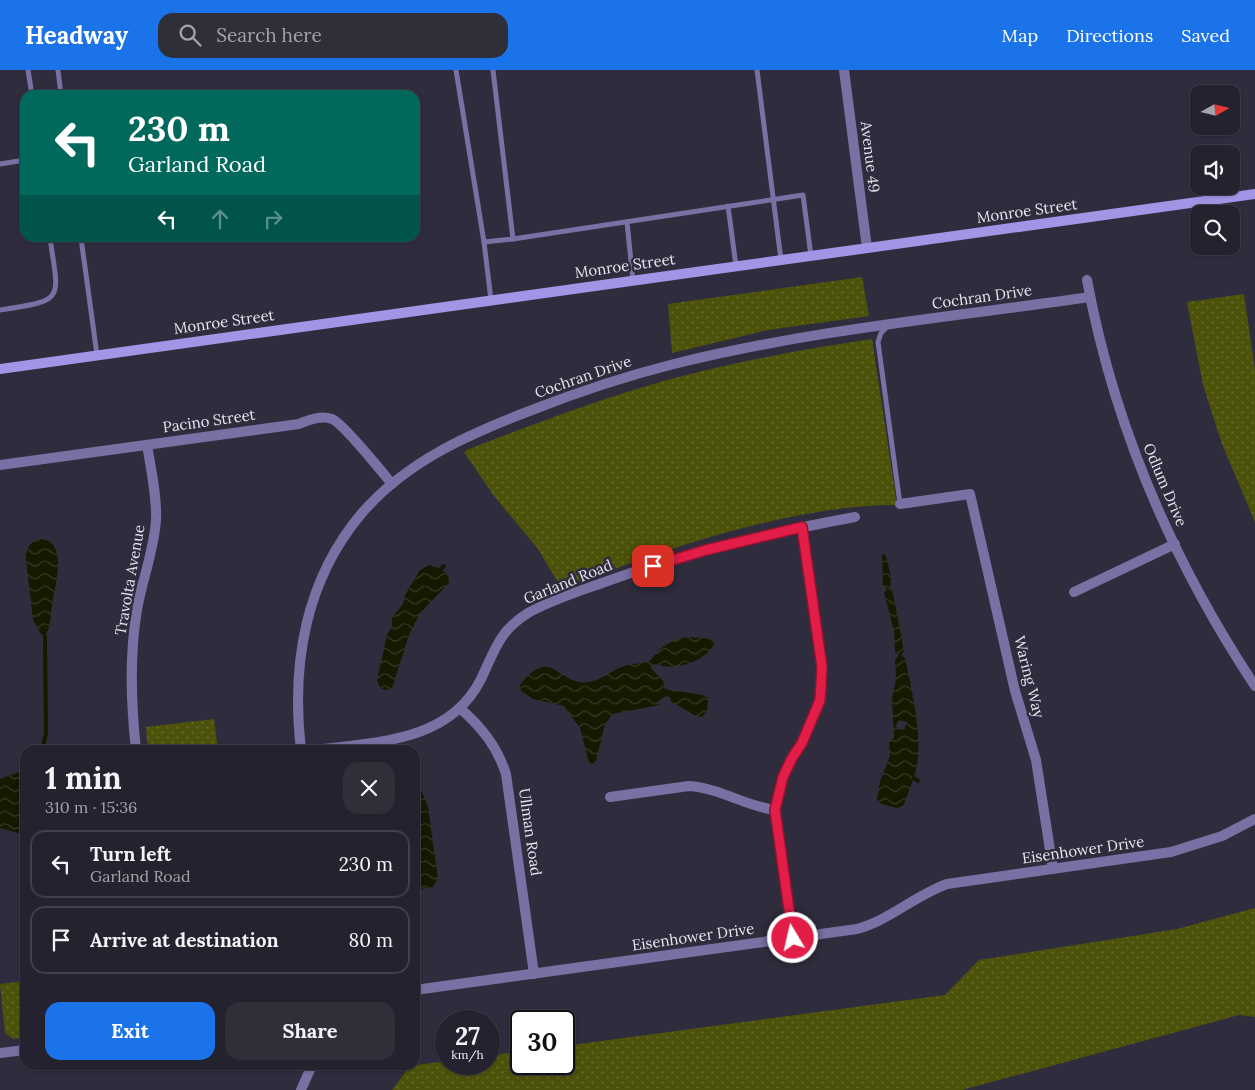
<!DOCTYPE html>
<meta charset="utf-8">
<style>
:root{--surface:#23222e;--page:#2f2f3a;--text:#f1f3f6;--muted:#a3a4aa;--line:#403f4a;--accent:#1a73e8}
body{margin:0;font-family:Lora,serif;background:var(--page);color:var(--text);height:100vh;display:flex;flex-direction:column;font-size:19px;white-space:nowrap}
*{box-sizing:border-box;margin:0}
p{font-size:16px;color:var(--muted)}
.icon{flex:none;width:28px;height:28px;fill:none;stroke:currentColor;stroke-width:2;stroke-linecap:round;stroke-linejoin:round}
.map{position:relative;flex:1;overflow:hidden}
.drawer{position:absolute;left:20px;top:675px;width:400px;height:325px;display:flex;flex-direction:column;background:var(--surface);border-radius:15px;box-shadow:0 1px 4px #0004,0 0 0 1px var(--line)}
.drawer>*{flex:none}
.top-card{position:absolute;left:20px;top:20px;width:400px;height:152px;border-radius:15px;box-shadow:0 1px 4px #0004,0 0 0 1px var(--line);background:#00695c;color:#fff;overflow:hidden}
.needle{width:32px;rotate:82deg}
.buttons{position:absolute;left:1190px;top:15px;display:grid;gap:10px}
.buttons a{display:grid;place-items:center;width:50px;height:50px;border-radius:10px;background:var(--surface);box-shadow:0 1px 4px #0004,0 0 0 1px var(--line);font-size:25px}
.speed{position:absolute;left:435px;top:940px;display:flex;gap:10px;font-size:25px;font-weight:700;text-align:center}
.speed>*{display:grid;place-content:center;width:65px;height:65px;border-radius:50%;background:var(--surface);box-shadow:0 1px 4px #0004,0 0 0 1px var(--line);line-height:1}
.speed small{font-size:12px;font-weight:400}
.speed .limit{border:2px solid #111;border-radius:8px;background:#fff;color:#111}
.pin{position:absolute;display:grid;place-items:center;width:42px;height:42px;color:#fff;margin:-21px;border-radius:10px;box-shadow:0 2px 8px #0006}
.me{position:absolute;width:55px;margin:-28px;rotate:351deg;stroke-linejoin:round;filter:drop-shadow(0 0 4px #0008)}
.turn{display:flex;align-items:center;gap:18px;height:105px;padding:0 25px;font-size:22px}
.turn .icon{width:65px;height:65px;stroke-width:2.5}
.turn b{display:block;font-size:35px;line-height:42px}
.lanes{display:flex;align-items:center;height:48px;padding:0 25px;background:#0003;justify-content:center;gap:25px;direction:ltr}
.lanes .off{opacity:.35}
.round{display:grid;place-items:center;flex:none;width:52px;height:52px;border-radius:15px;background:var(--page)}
.head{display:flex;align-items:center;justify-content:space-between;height:85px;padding:0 25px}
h1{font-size:30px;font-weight:700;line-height:38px}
.cta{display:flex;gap:10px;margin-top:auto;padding:10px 25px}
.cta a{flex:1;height:58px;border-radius:15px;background:var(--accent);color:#fff;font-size:20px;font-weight:700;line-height:58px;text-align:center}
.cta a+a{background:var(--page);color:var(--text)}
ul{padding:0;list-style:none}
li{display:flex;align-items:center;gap:15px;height:68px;margin:0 10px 8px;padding:0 15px;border:2px solid var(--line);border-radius:15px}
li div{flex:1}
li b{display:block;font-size:19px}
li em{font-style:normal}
header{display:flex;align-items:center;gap:30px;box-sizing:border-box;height:70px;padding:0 25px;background:var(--accent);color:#fff}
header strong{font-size:24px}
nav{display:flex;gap:28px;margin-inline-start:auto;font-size:18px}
.search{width:350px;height:45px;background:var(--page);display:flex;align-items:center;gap:12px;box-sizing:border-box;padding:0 18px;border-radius:15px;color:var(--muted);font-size:19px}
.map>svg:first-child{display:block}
</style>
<header>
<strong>Headway</strong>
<div class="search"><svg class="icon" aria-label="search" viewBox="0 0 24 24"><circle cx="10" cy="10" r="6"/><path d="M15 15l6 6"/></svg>Search here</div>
<nav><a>Map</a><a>Directions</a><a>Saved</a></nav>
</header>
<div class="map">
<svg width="1255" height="1020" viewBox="0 0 1255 1020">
<defs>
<pattern id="grass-dots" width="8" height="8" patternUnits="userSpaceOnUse" patternTransform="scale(1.25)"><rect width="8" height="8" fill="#4d520a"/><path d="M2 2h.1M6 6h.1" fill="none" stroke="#666b2e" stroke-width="1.8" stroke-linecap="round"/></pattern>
<pattern id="water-waves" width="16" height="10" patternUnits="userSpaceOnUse" patternTransform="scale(1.25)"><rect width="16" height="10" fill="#161800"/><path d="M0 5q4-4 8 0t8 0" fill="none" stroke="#383926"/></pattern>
</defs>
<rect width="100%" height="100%" fill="#2f2d3d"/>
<g fill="url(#grass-dots)">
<path d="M862 207 869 246 768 260 672 283 668 234Z"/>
<path d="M1244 224 1255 300V452L1222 374 1203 315 1187 232Z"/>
<path d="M872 269 897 435C790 435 661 480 562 519L538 479 494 426 464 382 469 379C534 354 600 329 667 310 735 292 803 279 872 269Z"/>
<path d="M214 649 218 680H148L146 657Z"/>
<path d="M1255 838V947L1239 945 962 1020H392L410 996 446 991V994H489V986L521 981V994H564V976L945 925 979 890 1177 859Z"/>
<path d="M25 911V967L13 969 5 963 0 914Z"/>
</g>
<g fill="url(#water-waves)" fill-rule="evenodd">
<path d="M38 469C70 468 55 517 52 535 50 547 52 555 45 566L41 564 33 550 26 490C26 479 28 474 38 469Z"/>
<path d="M882 484 886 486 891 507 890 518H892L904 581 901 585 905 588C911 615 921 661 918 688 916 705 909 721 903 736L897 738 881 734 877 729 880 711 890 686 889 673 894 667 892 629 896 609 895 590 899 585 895 582 894 561 884 523 887 519 883 516ZM899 650 907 652 904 660 897 659 896 655Z"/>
<path d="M431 494 448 504 449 513 420 543 409 565 392 618 386 620 380 618 377 610 387 565 392 557V548L403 534 405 525 420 500Z"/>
<path d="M689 567 711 569 714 574C704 593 674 601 655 594L650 597 663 611 665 619 702 625 708 628 707 641 702 647C689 646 683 635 671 633L670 627 666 626 660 630 659 635 613 644 605 654 596 691 590 696 580 658 564 636 533 629 520 620V615C552 573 558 617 589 612 602 610 612 600 624 596 632 593 641 594 650 591 661 576 670 570 689 567Z"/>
<path d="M25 700V765L0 758V709Z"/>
<path d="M415 706 428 737 438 808 433 817 415 820Z"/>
</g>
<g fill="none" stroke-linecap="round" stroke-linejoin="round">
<g stroke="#161800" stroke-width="4">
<path d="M440 500 444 496"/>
<path d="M42 680 46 664 45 566"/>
<path d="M914 708 918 711"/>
</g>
<g stroke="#7970a3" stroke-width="5">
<path d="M28 0 32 25"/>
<path d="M58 0 61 25"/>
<path d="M456 0 484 172"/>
<path d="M757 0 781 190"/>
<path d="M0 94 25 90"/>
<path d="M728 136 736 196"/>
<path d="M627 152 633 211"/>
<path d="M81 168 97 285"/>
<path d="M513 169 803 125 811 186"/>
<path d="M491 230 484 172 513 169 493 0"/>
<path d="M0 240C66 230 59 231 50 168"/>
<path d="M888 256 881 263 878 272 900 434"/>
</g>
<g stroke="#7970a3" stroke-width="10">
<path d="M1087 210C1114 356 1173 492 1255 616"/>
<path d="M0 395 299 354C309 350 321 345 332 349 343 353 382 402 392 414"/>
<path d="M900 434 970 424 1015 621 1036 690 1053 799"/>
<path d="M1074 522 1175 474"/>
<path d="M461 639C482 658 497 676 506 704L534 904"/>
<path d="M136 680C131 633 129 587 137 540 142 510 154 481 156 450 157 426 151 399 147 375"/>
<path d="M301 680C291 595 305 510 362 443 407 391 469 364 532 340 578 322 626 306 674 294 810 260 951 247 1090 227"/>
<path d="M316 680C376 672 450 672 481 609 495 580 499 561 528 543 551 530 577 522 602 513 684 483 768 463 855 447"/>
<path d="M610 727 689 716C720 718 745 736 775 740"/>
<path d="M793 868 775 740 783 707 792 687 802 673 821 630 822 597 802 457"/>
<path d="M415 920 857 859C890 850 914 826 947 814L1171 782 1222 766 1255 749"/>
<path d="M0 983 25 980"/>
<path d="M301 1020 312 995"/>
</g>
<path stroke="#7970a3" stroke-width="10" d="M844 0 867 178"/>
<path stroke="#a394e5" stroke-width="10" d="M0 299 1255 124"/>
</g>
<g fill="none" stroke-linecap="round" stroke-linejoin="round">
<defs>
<path id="route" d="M653 496 706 480 802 457 822 597 820 630 802 673 792 688 783 707 775 740 793 868"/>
</defs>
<use href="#route" stroke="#92132f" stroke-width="12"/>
<use href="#route" stroke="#e11d48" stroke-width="9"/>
</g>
<g text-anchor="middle" stroke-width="5" stroke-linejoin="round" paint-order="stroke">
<g font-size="15" fill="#e5e4ef" stroke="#2f2d3d">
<text transform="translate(870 87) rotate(83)" y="5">Avenue 49</text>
<text transform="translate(1027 141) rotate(-8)" y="5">Monroe Street</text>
<text transform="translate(625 196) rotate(-8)" y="5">Monroe Street</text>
<text transform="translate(982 227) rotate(-8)" y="5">Cochran Drive</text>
<text transform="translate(224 252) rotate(-8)" y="5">Monroe Street</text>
<text transform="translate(583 307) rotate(-19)" y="5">Cochran Drive</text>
<text transform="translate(209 351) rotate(-8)" y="5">Pacino Street</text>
<text transform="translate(1165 415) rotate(67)" y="5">Odlum Drive</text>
<text transform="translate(130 510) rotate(-80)" y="5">Travolta Avenue</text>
<text transform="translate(568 512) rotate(-22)" y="5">Garland Road</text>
<text transform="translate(1029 607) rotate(76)" y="5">Waring Way</text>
<text transform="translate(530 762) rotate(82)" y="5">Ullman Road</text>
<text transform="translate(1083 780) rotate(-8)" y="5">Eisenhower Drive</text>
<text transform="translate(693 867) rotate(-8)" y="5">Eisenhower Drive</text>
</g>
</g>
</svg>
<div class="buttons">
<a><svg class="needle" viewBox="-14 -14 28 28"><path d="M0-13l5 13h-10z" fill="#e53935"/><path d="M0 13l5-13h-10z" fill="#a3a4aa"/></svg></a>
<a><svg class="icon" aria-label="sound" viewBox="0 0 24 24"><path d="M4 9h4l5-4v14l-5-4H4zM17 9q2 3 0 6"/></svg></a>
<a><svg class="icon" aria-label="search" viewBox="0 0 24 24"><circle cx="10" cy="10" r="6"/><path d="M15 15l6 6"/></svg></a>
</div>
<div class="speed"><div>27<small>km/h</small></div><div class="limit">30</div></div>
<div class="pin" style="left:653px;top:496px;background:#d93025"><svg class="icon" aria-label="arrive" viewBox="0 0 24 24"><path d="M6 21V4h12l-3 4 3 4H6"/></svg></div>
<svg class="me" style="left:793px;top:868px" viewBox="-20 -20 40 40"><circle r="17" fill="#e11d48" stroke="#fff" stroke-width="3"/><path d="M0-11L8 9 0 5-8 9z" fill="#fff"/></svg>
<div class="top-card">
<div class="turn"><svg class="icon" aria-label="left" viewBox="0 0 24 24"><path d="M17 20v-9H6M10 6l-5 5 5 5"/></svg><div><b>230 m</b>Garland Road</div></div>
<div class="lanes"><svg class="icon" aria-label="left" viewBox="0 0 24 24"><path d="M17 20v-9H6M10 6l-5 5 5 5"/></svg><svg class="icon off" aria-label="ahead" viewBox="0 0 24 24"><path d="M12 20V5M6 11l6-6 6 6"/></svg><svg class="icon off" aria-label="right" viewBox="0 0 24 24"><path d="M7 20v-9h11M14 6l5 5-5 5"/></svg></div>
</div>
<section class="drawer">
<div class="head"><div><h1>1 min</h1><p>310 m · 15:36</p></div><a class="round"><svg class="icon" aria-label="close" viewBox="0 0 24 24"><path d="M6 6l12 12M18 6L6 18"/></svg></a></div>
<ul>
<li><svg class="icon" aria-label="left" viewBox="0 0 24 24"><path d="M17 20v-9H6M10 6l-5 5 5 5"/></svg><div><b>Turn left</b><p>Garland Road</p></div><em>230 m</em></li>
<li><svg class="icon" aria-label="arrive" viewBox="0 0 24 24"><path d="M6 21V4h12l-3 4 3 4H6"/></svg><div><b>Arrive at destination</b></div><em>80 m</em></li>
</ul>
<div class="cta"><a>Exit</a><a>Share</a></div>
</section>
</div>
